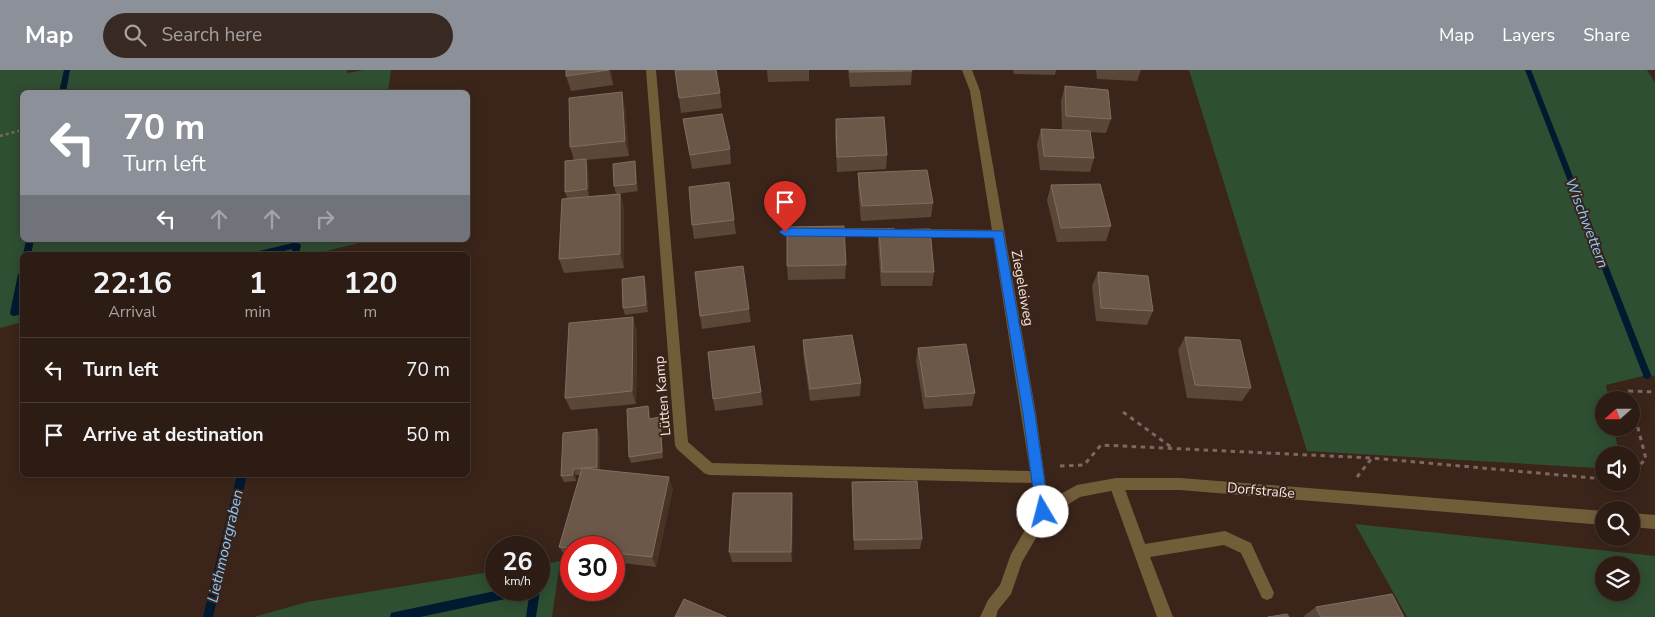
<!DOCTYPE html>
<meta charset="utf-8">
<style>
:root{--surface:#2c1c14;--page:#382922;--text:#f1f3f6;--muted:#a6a1a0;--line:#483a34;--accent:#8c9099}
body{margin:0;font-family:"Nunito Sans",sans-serif;background:var(--page);color:var(--text);height:100vh;display:flex;flex-direction:column;font-size:19px;white-space:nowrap}
*{box-sizing:border-box;margin:0}
p{font-size:16px;color:var(--muted)}
.icon{flex:none;width:28px;height:28px;fill:none;stroke:currentColor;stroke-width:2;stroke-linecap:round;stroke-linejoin:round}
.map{position:relative;flex:1;overflow:hidden}
.drawer{position:absolute;left:20px;top:182px;width:450px;height:225px;display:flex;flex-direction:column;background:var(--surface);border-radius:8px;box-shadow:0 2px 12px #0003,0 0 0 1px var(--line)}
.drawer>*{flex:none}
.guide{position:absolute;left:20px;top:20px;width:450px;height:152px;border-radius:8px;box-shadow:0 2px 12px #0003,0 0 0 1px var(--line);background:#8c9099;color:#fff;overflow:hidden}
.needle{width:32px;rotate:249deg}
.controls{position:absolute;left:1595px;top:321px;display:grid;gap:10px}
.controls a{display:grid;place-items:center;width:45px;height:45px;border-radius:50%;background:var(--surface);box-shadow:0 2px 12px #0003,0 0 0 1px var(--line);font-size:25px}
.speed{position:absolute;left:485px;top:466px;display:flex;gap:10px;font-size:25px;font-weight:700;text-align:center}
.speed>*{display:grid;place-content:center;width:65px;height:65px;border-radius:50%;background:var(--surface);box-shadow:0 2px 12px #0003,0 0 0 1px var(--line);line-height:1}
.speed small{font-size:12px;font-weight:400}
.speed .limit{border:8px solid #d22;background:#fff;color:#111}
.pin{position:absolute;display:grid;place-items:center;width:42px;height:42px;color:#fff;margin:-51px -21px;border-radius:50% 50% 50% 0;rotate:-45deg;box-shadow:0 0 5px #0007}
.pin .icon{rotate:45deg}
.me{position:absolute;width:55px;margin:-28px;rotate:352deg;stroke-linejoin:round;filter:drop-shadow(0 0 4px #0008)}
.turn{display:flex;align-items:center;gap:18px;height:105px;padding:0 20px;font-size:22px}
.turn .icon{width:65px;height:65px;stroke-width:2.5}
.turn b{display:block;font-size:35px;line-height:42px}
.lanes{display:flex;align-items:center;height:48px;padding:0 20px;background:#0003;justify-content:center;gap:25px;direction:ltr}
.lanes .off{opacity:.35}
.eta{display:flex;justify-content:space-evenly;align-items:center;height:85px;text-align:center}
.eta b{font-size:30px;font-weight:700;line-height:35px}
ul{padding:0;list-style:none}
li{display:flex;align-items:center;gap:15px;height:65px;padding:0 20px;border-top:1px solid var(--line)}
li div{flex:1}
li b{display:block;font-size:19px}
li em{font-style:normal}
header{display:flex;align-items:center;gap:30px;box-sizing:border-box;height:70px;padding:0 25px;background:var(--accent);color:#fff}
header strong{font-size:24px}
nav{display:flex;gap:28px;margin-inline-start:auto;font-size:18px}
.search{width:350px;height:45px;background:var(--page);display:flex;align-items:center;gap:12px;box-sizing:border-box;padding:0 18px;border-radius:28px;color:var(--muted);font-size:19px}
.map>svg:first-child{display:block}
</style>
<header>
<strong>Map</strong>
<div class="search"><svg class="icon" aria-label="search" viewBox="0 0 24 24"><circle cx="10" cy="10" r="6"/><path d="M15 15l6 6"/></svg>Search here</div>
<nav><a>Map</a><a>Layers</a><a>Share</a></nav>
</header>
<div class="map">
<svg width="1655" height="547" viewBox="0 0 1655 547">
<rect width="100%" height="100%" fill="#3b251a"/>
<g fill="#2e4f32" fill-rule="evenodd">
<path d="M0 0H347V3L364 0H391L388 22H22V170L367 171 310 185H22V252L0 258Z"/>
<path d="M1189 0H1647L1655 13V306L1647 305 1606 315 1609 330H1604V358H1614L1619 385H1604V394L1597 398 1307 381Z"/>
<path d="M1355 454 1655 486V547H1407ZM1604 495H1631V522H1604Z"/>
<path d="M560 491 552 547H254L307 532 496 501V520H539V495Z"/>
</g>
<g fill="none" stroke-linecap="round" stroke-linejoin="round">
<g fill="#001a30" fill-rule="evenodd">
<path d="M64 0H70L66 22H59Z"/>
<path d="M1525 0H1531L1651 305 1650 308 1647 309 1644 308 1643 305Z"/>
<path d="M26 170H34L31 185H23Z"/>
<path d="M297 172 301 175 299 185H291L292 179 268 185H251L255 182Z"/>
<path d="M22 201V222L19 238H22V244L14 246 11 245 10 243 18 204Z"/>
<path d="M237 405H247L213 547H203Z"/>
<path d="M539 517 540 520 536 547H526L530 520H539Z"/>
<path d="M500 520H529L528 524 524 525 420 547H390L391 543 395 542Z"/>
</g>
<path stroke="#7c685e" stroke-width="2.5" stroke-dasharray="3 3" stroke-linecap="butt" d="M0 66 22 60"/>
<g stroke="#7c685e" stroke-width="3" stroke-dasharray="4.5 4.5" stroke-linecap="butt">
<path d="M1631 330 1629 321 1655 322"/>
<path d="M1631 331 1646 389 1631 403"/>
<path d="M1123 342 1171 377"/>
<path d="M1060 396 1084 395 1101 375 1372 388"/>
<path d="M1357 407 1372 388 1604 409"/>
</g>
<g fill="#725d39" fill-rule="evenodd">
<path d="M826 158H894L900 162 894 166H826L820 162Z"/>
<path d="M914 159 999 160 1005 164 999 168 914 167 908 163Z"/>
<path d="M1116 408 1121 410 1123 414 1145 474 1225 461 1251 473 1274 523 1272 528 1267 530 1262 528 1241 483 1224 475 1150 487 1173 547H1157L1109 414 1111 410Z"/>
</g>
<g fill="#725d39" fill-rule="evenodd">
<path d="M646 0H656L688 372 712 393 1030 401 970 21 962 0H972L980 21 1036 344 1048 431 1077 415 1116 408H1180L1604 441V455L1180 420H1116L1080 427 1048 447 1022 492 1011 524 998 540 996 547H980L988 530 1000 515 1011 484 1036 441 1032 413 709 405 704 403 677 379 675 375Z"/>
<path d="M1631 443 1655 445V459L1631 457Z"/>
</g>
</g>
<g fill="#5b4737">
<path d="M611 0 613 15 571 21 566 6Z"/>
<path d="M767 0H809V11L768 12Z"/>
<path d="M848 0H912L911 15 850 17Z"/>
<path d="M1013 0H1056L1055 5 1014 4Z"/>
<path d="M1096 0H1141L1137 11 1097 9Z"/>
<path d="M1065 16 1111 49 1106 63 1090 62 1094 88 1090 102 1040 100 1037 74 1041 59 1062 60 1061 31Z"/>
<path d="M720 23 722 38 681 43 679 28Z"/>
<path d="M625 37 629 86 586 90 588 96 589 126 620 124 624 138V198L564 203 559 189 567 128 565 122 574 90 570 77Z"/>
<path d="M683 49 730 79 731 94 692 99Z"/>
<path d="M836 49 887 85 886 99 837 102 835 64Z"/>
<path d="M635 91 636 99 638 121 616 124 614 116Z"/>
<path d="M858 103 933 133 931 147 861 151 858 117Z"/>
<path d="M729 112 736 164 694 169 692 155Z"/>
<path d="M1051 115 1111 156 1106 171 1057 172 1047 130Z"/>
<path d="M879 160 934 202 932 216H881L878 174Z"/>
<path d="M846 195 845 209 788 210 787 196Z"/>
<path d="M1098 202 1153 241 1147 255 1096 251 1092 216Z"/>
<path d="M646 214 648 242 625 245 623 238Z"/>
<path d="M749 239 751 252 702 259 700 246Z"/>
<path d="M637 261 636 334 571 340 565 328Z"/>
<path d="M1185 267 1251 318 1242 331 1187 328 1178 280Z"/>
<path d="M803 270 861 313 860 326 810 331 803 283Z"/>
<path d="M918 278 975 323 972 336 924 339 916 291Z"/>
<path d="M761 322 763 335 715 341 713 329Z"/>
<path d="M648 336 650 342V349L661 354 663 388 631 393 629 387Z"/>
<path d="M597 359 600 366V400L673 418 656 497 614 492V478H571V488L566 487 559 477 580 405H576V411L564 412 561 406Z"/>
<path d="M852 412 922 469 920 479 854 480 852 423Z"/>
<path d="M793 434 792 492H732L729 482Z"/>
<path d="M1316 537 1404 547H1305L1304 546Z"/>
</g>
<g fill="#473224">
<path d="M609 0H611L613 15Z"/>
<path d="M622 22 625 37 629 86 625 71Z"/>
<path d="M586 89 588 96 589 127 587 119Z"/>
<path d="M635 91 636 99 638 121 636 114Z"/>
<path d="M620 124 624 138V198L620 184Z"/>
<path d="M644 206 646 214 648 242 646 235Z"/>
<path d="M633 247 637 261 636 334 632 321Z"/>
<path d="M648 336 650 342 651 355 649 349Z"/>
<path d="M660 347 661 354 663 388 662 382Z"/>
<path d="M597 359 600 366V403L597 397Z"/>
<path d="M573 399 576 405V411L573 405Z"/>
<path d="M669 407 673 418 656 497 652 487Z"/>
<path d="M792 423 793 434 792 492 791 482Z"/>
</g>
<g fill="#6b5849" stroke="#816e60">
<path d="M566 0H609L566 6Z"/>
<path d="M675 0H716L720 23 679 28Z"/>
<path d="M850 0H912V1L850 2Z"/>
<path d="M1065 16 1108 20 1111 49 1066 46Z"/>
<path d="M622 22 625 71 570 77 569 28Z"/>
<path d="M722 44 730 79 690 85 683 49Z"/>
<path d="M884 47 887 85 837 87 836 49Z"/>
<path d="M1041 59 1090 61 1094 88 1044 86Z"/>
<path d="M586 89 587 119 565 122V91Z"/>
<path d="M635 91 636 114 614 116 613 94Z"/>
<path d="M927 100 933 133 862 136 858 103Z"/>
<path d="M729 112 734 150 692 155 689 117Z"/>
<path d="M1100 114 1111 156 1061 158 1051 115Z"/>
<path d="M620 124V184L559 189 562 129Z"/>
<path d="M844 156 846 195 787 196V157Z"/>
<path d="M930 159 934 202H882L879 160Z"/>
<path d="M743 196 749 239 700 246 695 202Z"/>
<path d="M1098 202 1148 206 1153 241 1101 238Z"/>
<path d="M644 206 646 235 623 238 622 209Z"/>
<path d="M633 247 632 321 565 328 569 253Z"/>
<path d="M852 265 861 313 810 319 803 270Z"/>
<path d="M1185 267 1240 270 1251 318 1195 315Z"/>
<path d="M966 274 975 323 926 327 918 278Z"/>
<path d="M754 276 761 322 713 329 708 282Z"/>
<path d="M648 336 649 349 660 347 662 382 629 387 627 339Z"/>
<path d="M597 359V397L573 399V405L561 406 563 363Z"/>
<path d="M582 398 669 407 652 487 614 483V478H571L559 477Z"/>
<path d="M917 411 922 469 854 470 852 412Z"/>
<path d="M733 423H792L791 482H729Z"/>
<path d="M1392 524 1404 547H1321L1316 537Z"/>
<path d="M684 529 726 547H675Z"/>
<path d="M1287 544 1289 547H1268Z"/>
</g>
<path fill="#1a73e8" stroke="#114b97" d="M785 158 1003 161 1035 344 1049 442 1047 447 1043 448 1038 447 1036 442 1023 344 994 168 785 166 779 162Z"/>
<g text-anchor="middle" stroke-width="4" stroke-linejoin="round" paint-order="stroke">
<g font-size="14" fill="#f5e6de" stroke="#3b251a">
<text transform="translate(1023 218) rotate(80)" y="5">Ziegeleiweg</text>
<text transform="translate(662 326) rotate(-95)" y="5">Lütten Kamp</text>
<text transform="translate(1261 420) rotate(5)" y="5">Dorfstraße</text>
</g>
<g font-size="15" font-style="italic" fill="#87c8fd" stroke="#3b251a">
<text transform="translate(1587 153) rotate(69)" y="5">Wischwettern</text>
<text transform="translate(225 476) rotate(-77)" y="5">Liethmoorgraben</text>
</g>
</g>
</svg>
<div class="controls">
<a><svg class="needle" viewBox="-14 -14 28 28"><path d="M0-13l5 13h-10z" fill="#e53935"/><path d="M0 13l5-13h-10z" fill="#a6a1a0"/></svg></a>
<a><svg class="icon" aria-label="sound" viewBox="0 0 24 24"><path d="M4 9h4l5-4v14l-5-4H4zM17 9q2 3 0 6"/></svg></a>
<a><svg class="icon" aria-label="search" viewBox="0 0 24 24"><circle cx="10" cy="10" r="6"/><path d="M15 15l6 6"/></svg></a>
<a><svg class="icon" aria-label="layers" viewBox="0 0 24 24"><path d="M12 4l9 5-9 5-9-5zM3 14l9 5 9-5"/></svg></a>
</div>
<div class="speed"><div>26<small>km/h</small></div><div class="limit">30</div></div>
<div class="pin" style="left:785px;top:162px;background:#d93025"><svg class="icon" aria-label="arrive" viewBox="0 0 24 24"><path d="M6 21V4h12l-3 4 3 4H6"/></svg></div>
<svg class="me" style="left:1043px;top:442px" viewBox="-20 -20 40 40"><circle r="19" fill="#fff"/><path d="M0-13L10 11 0 6-10 11z" fill="#1a73e8"/></svg>
<div class="guide">
<div class="turn"><svg class="icon" aria-label="left" viewBox="0 0 24 24"><path d="M17 20v-9H6M10 6l-5 5 5 5"/></svg><div><b>70 m</b>Turn left</div></div>
<div class="lanes"><svg class="icon" aria-label="left" viewBox="0 0 24 24"><path d="M17 20v-9H6M10 6l-5 5 5 5"/></svg><svg class="icon off" aria-label="ahead" viewBox="0 0 24 24"><path d="M12 20V5M6 11l6-6 6 6"/></svg><svg class="icon off" aria-label="ahead" viewBox="0 0 24 24"><path d="M12 20V5M6 11l6-6 6 6"/></svg><svg class="icon off" aria-label="right" viewBox="0 0 24 24"><path d="M7 20v-9h11M14 6l5 5-5 5"/></svg></div>
</div>
<section class="drawer">
<div class="eta">
<div><b>22:16</b><p>Arrival</p></div>
<div><b>1</b><p>min</p></div>
<div><b>120</b><p>m</p></div>
</div>
<ul>
<li><svg class="icon" aria-label="left" viewBox="0 0 24 24"><path d="M17 20v-9H6M10 6l-5 5 5 5"/></svg><div><b>Turn left</b></div><em>70 m</em></li>
<li><svg class="icon" aria-label="arrive" viewBox="0 0 24 24"><path d="M6 21V4h12l-3 4 3 4H6"/></svg><div><b>Arrive at destination</b></div><em>50 m</em></li>
</ul>
</section>
</div>
